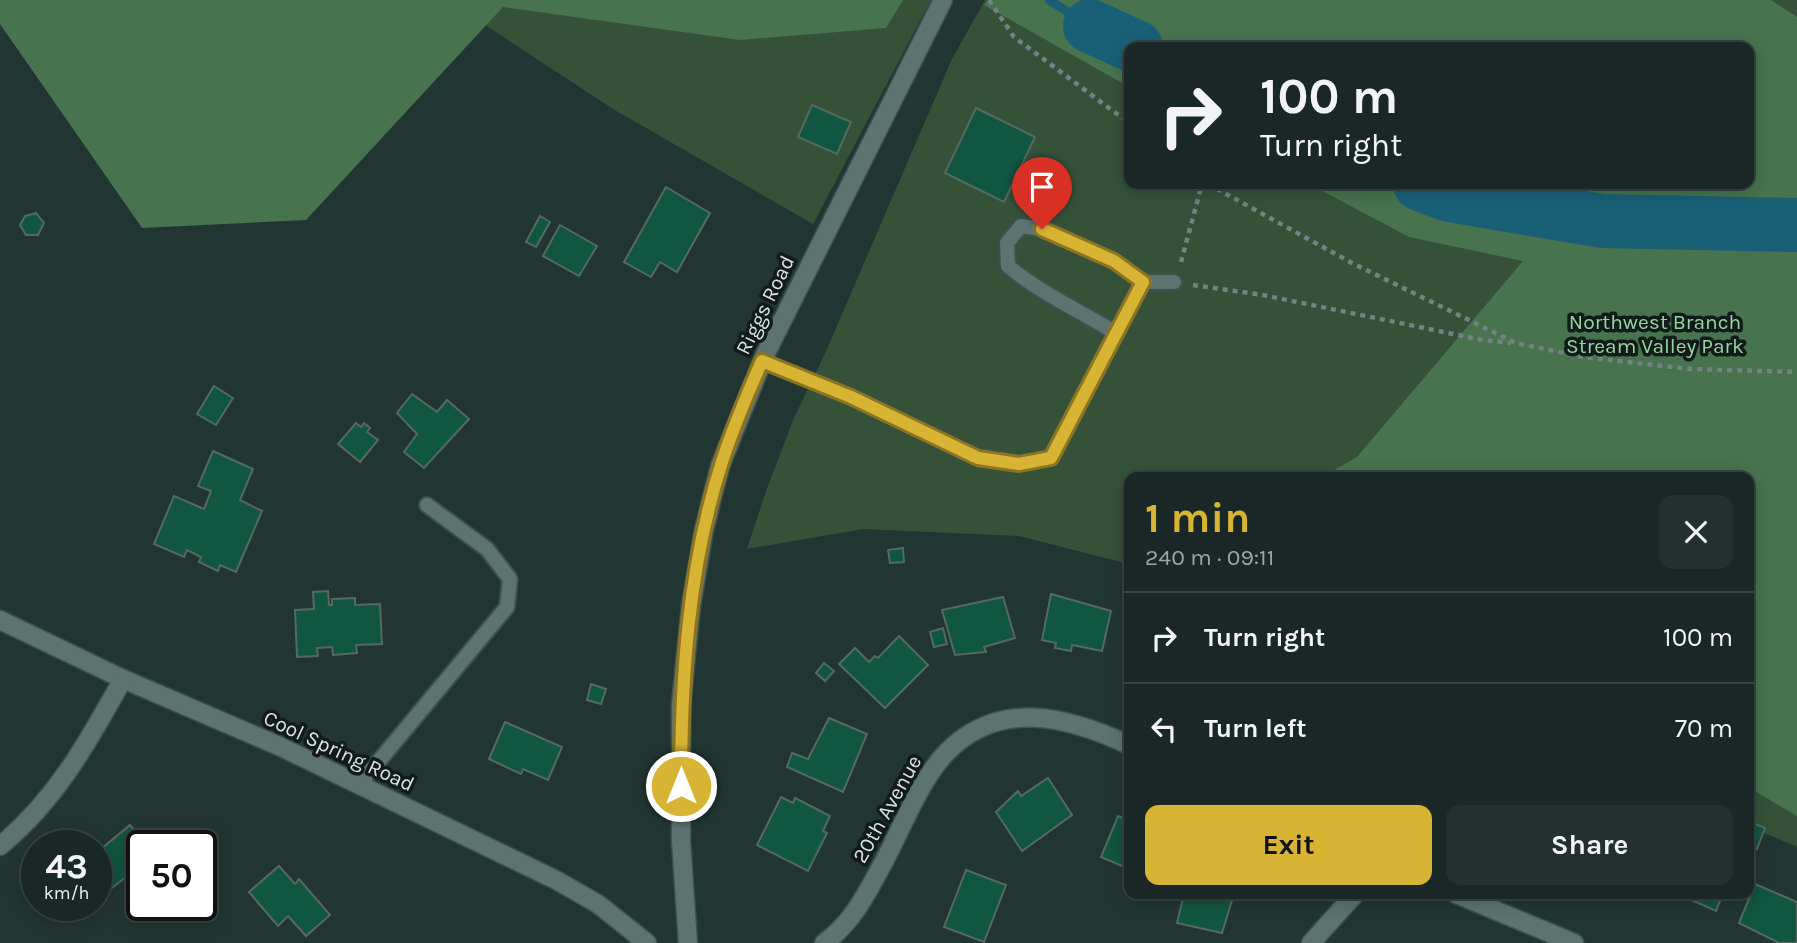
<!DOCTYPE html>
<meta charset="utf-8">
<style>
:root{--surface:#192826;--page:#22302e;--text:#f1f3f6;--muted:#9fa6a7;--line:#374443;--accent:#d8b434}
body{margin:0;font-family:Karla,sans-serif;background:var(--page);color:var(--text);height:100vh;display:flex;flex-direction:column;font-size:26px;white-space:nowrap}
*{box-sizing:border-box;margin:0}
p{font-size:23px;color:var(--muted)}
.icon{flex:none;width:38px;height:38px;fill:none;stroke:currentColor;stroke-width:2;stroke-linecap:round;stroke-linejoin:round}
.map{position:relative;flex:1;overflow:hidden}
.details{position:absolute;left:1124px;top:472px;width:630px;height:427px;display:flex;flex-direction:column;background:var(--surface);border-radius:14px;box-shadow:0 4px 18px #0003,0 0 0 2px var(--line)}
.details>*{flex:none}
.hud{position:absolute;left:1124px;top:42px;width:630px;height:147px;border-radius:14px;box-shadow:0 4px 18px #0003,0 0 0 2px var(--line);background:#192826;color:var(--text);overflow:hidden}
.speed{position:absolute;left:21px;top:830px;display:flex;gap:14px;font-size:35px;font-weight:700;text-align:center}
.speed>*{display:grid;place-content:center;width:91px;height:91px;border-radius:50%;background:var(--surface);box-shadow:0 4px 18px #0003,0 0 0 2px var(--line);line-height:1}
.speed small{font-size:18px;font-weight:400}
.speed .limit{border:4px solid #111;border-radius:10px;background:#fff;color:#111}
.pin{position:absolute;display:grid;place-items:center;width:60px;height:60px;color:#fff;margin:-72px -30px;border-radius:50% 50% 50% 0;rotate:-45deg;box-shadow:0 0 7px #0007}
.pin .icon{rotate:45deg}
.me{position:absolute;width:77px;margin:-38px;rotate:0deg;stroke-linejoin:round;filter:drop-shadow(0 0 5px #0008)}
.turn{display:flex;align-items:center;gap:24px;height:147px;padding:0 21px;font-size:32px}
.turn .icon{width:91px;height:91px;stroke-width:2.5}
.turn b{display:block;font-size:49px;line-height:60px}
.round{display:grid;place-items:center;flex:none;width:74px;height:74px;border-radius:14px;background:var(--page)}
.overview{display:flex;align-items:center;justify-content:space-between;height:119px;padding:0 21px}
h1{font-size:42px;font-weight:700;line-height:52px;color:var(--accent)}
.button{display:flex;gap:14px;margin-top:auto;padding:14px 21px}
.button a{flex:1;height:80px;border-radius:14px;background:var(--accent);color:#111;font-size:28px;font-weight:700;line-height:80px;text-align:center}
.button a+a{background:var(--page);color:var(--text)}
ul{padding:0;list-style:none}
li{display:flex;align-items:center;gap:21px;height:91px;padding:0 21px;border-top:2px solid var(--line)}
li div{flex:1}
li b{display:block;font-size:26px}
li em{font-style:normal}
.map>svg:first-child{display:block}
</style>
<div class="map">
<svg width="1797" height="943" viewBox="0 0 1797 943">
<rect width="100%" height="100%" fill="#213633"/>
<g fill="#355239" fill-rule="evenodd">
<path d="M447 0H931L813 224 613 109Z"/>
<path d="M985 0H1797V847L1748 826V478H1129V564L1019 536 863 529 747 549 766 491 794 418 827 349 952 59ZM1129 47H1748V184H1129Z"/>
</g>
<g fill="#47734e">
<path d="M0 0H903L886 28 740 40 503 7 306 220 142 228 0 24Z"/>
<path d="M988 0H1771L1797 17V816L1748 787V478H1320L1357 457 1523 261 1409 237 1309 184H1748V47H1129V87L984 5Z"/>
</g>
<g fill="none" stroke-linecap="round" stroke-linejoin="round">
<path stroke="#196076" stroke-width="9" d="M1049 0 1090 26"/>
<g stroke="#196076" stroke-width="54">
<path d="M1090 26 1136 47"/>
<path d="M1420 184 1449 195 1602 221 1797 225"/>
</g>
</g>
<g fill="#115640" stroke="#556961" stroke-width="2">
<path d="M812 105 851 122 837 154 798 137Z"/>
<path d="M976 108 1035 137 1004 202 945 173Z"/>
<path d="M666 187 710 213 677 272 660 262 651 277 624 262Z"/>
<path d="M36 213 44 223 38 235H26L20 225 25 216Z"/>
<path d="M540 216 550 222 536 247 526 242Z"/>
<path d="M560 225 597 246 579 276 543 256Z"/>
<path d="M214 386 233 398 216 425 197 414Z"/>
<path d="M412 394 437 412 447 400 469 419 424 468 404 452 417 434 397 413Z"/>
<path d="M356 423 361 427 364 423 370 428 367 432 378 440 360 462 338 444Z"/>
<path d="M213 451 253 469 240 500 262 511 236 572 220 565 218 571 199 562 201 557 187 550 184 557 154 544 174 496 204 509 211 491 198 486Z"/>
<path d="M903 548 904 562 890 563 888 550Z"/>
<path d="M328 591 329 605H332V599L355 598V605L380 604 382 644 356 645 357 653 333 655 332 647 317 648 318 656 297 657 295 610 314 609 313 592Z"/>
<path d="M1051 594 1111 611 1102 651 1072 645 1071 651 1055 648 1056 643 1042 640Z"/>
<path d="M1003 597 1015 638 984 647 986 652 955 655 942 610Z"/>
<path d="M943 628 947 644 934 647 930 632Z"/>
<path d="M899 636 928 665 885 708 839 664 855 648 869 662 875 656 878 658Z"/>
<path d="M824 663 834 671 825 681 816 673Z"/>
<path d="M591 684 606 689 601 704 587 700Z"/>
<path d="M829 718 867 734 843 792 787 767 792 753 808 759Z"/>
<path d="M505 722 562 747 548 780 523 769 521 774 489 759Z"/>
<path d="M1048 778 1072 815 1022 851 996 812 1018 791 1021 796Z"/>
<path d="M781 797 793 803 795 798 830 816 823 831 827 833 808 871 757 845Z"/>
<path d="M1118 816 1129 821V869L1101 857Z"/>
<path d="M1753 823 1765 828 1757 849 1748 845Z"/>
<path d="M130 825 147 845H142V865L96 900V862L105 854 101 849Z"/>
<path d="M279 866 295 884 299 879 330 915 306 936 288 916 278 926 249 892Z"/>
<path d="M966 870 1006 885 984 942 944 927Z"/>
<path d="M1755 884 1797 902V943H1779L1739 923Z"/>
<path d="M1184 894H1234L1222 933 1177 923Z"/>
<path d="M1678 894H1723L1716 911Z"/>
</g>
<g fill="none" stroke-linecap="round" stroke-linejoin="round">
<defs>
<g id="service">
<path d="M1116 333C1080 311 1040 293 1008 266L1007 243 1021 226 1042 229 1114 261 1143 282H1174"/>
<path d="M762 361 851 397 978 458 1019 464 1051 458 1143 282"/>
<path d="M359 785 507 607 510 579 487 549 427 505"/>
</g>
<g id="minor">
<path d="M0 620 123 679 279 746 556 880 598 904 647 943"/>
<path d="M0 846C56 800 88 742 123 679"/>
<path d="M1456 894 1574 943"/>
<path d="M824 943C851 924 866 895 881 867 900 833 920 779 947 752 1000 698 1069 717 1129 745"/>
<path d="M1311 943 1355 894"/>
</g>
<path id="secondary" d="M688 943 681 841V704L691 606 704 530 720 466 765 355 943 0"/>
</defs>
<use href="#service" stroke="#3e514f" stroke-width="18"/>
<use href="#minor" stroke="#3e514f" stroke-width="21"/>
<use href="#secondary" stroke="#3e514f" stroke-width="21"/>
<g stroke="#728381" stroke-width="4.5" stroke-dasharray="5 5" stroke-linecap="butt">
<path d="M989 0 1014 37 1129 123"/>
<path d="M1208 184 1352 263 1516 343 1583 357 1690 369 1797 372"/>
<path d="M1181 262 1202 184"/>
<path d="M1193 285 1263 295 1483 340 1511 343"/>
</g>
<use href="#service" stroke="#5c7370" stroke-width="14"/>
<use href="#minor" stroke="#5c7370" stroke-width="18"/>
<use href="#secondary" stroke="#5c7370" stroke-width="18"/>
</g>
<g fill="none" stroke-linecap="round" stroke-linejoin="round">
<defs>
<path id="route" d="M681 786C681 679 688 569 721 465 732 430 747 395 762 361L851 397 978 458 1019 464 1051 458 1143 282 1114 261 1042 229"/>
</defs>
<use href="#route" stroke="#8c7522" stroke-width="18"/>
<use href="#route" stroke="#d8b434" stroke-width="12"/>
</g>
<g text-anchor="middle" stroke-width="7" stroke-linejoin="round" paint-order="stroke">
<g font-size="21" fill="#d7e4e2" stroke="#121b1a">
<text transform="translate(765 305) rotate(-64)" y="7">Riggs Road</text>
<text transform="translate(339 751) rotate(25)" y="7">Cool Spring Road</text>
<text transform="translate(887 809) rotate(-61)" y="7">20th Avenue</text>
</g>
<g font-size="21" fill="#93d79d" stroke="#121b1a">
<text x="1655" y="329">Northwest Branch<tspan x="1655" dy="24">Stream Valley Park</tspan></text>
</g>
</g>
</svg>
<div class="speed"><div>43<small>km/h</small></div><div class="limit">50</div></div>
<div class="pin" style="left:1042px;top:229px;background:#d93025"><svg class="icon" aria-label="arrive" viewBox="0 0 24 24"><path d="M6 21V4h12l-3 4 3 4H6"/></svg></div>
<svg class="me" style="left:681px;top:786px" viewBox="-20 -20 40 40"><circle r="17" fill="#d8b434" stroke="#fff" stroke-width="3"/><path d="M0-11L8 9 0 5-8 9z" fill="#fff"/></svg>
<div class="hud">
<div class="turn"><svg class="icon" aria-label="right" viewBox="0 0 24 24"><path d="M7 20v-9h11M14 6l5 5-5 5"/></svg><div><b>100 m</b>Turn right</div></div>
</div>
<section class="details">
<div class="overview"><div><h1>1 min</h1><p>240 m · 09:11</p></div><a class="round"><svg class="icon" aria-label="close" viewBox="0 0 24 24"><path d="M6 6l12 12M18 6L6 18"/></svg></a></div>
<ul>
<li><svg class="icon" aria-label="right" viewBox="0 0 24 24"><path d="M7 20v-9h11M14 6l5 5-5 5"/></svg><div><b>Turn right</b></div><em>100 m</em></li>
<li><svg class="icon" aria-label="left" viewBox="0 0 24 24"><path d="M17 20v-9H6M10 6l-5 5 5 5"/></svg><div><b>Turn left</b></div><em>70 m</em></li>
</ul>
<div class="button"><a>Exit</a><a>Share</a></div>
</section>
</div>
